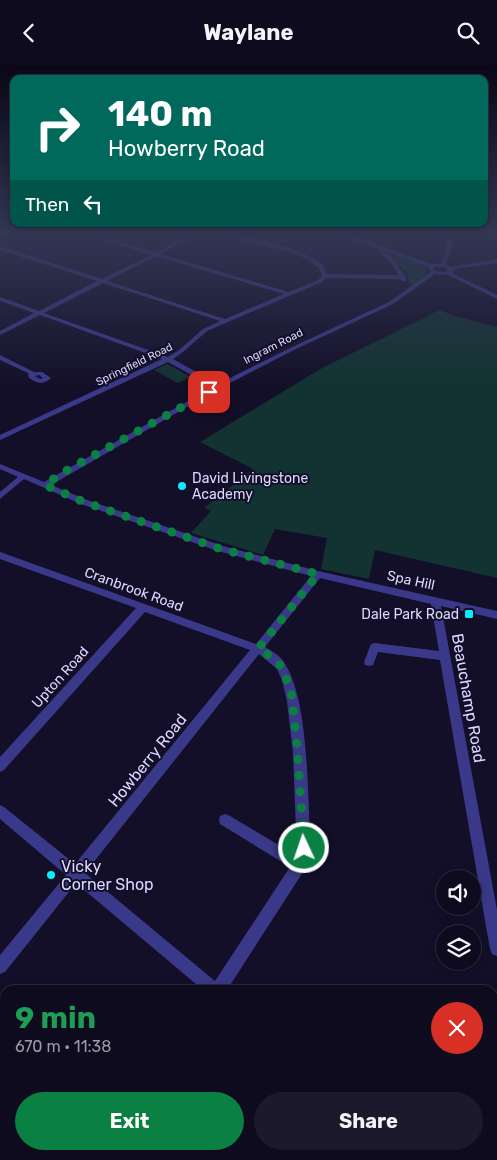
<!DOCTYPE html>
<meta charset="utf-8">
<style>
:root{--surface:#0e0b1f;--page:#1c192c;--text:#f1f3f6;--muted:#9b9ba4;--line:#2e2b3d;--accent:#0b8043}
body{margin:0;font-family:Rubik,sans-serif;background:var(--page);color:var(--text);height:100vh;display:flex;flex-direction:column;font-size:19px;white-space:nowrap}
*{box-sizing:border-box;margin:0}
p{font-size:16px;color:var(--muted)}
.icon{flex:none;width:28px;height:28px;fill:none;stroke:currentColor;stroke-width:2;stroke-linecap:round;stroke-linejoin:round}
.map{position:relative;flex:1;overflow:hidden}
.panel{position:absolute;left:0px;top:920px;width:498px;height:175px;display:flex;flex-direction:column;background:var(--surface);border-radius:15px 15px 0 0;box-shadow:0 2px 12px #0003,0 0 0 1px var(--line)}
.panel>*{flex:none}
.hud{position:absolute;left:10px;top:10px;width:478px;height:152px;border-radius:10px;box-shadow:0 2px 12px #0003,0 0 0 1px var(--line);background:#00695c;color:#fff;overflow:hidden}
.fabs{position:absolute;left:436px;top:805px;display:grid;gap:10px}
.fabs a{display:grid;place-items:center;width:45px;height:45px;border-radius:50%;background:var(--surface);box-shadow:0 2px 12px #0003,0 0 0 1px var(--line);font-size:25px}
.pin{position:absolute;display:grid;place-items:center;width:42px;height:42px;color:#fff;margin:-21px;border-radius:10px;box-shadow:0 2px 8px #0006}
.me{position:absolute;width:55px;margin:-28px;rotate:357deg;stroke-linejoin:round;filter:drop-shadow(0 0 4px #0008)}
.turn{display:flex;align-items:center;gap:18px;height:105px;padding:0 15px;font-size:22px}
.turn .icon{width:65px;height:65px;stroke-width:2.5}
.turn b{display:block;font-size:35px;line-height:42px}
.then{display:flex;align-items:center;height:48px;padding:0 15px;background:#0003;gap:10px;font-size:19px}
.round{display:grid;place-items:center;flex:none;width:52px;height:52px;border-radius:26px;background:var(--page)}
.head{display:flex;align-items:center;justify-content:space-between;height:85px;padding:0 15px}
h1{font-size:30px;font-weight:700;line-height:38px;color:#1e9e55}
.button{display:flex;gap:10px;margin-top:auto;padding:10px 15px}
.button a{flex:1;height:58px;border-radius:30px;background:var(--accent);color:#fff;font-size:20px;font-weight:700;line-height:58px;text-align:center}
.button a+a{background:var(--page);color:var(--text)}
header{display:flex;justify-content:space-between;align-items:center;height:65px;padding:0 15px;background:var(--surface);font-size:22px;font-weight:700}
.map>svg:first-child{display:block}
</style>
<header><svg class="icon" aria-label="back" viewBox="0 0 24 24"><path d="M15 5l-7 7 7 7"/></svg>Waylane<svg class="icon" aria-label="search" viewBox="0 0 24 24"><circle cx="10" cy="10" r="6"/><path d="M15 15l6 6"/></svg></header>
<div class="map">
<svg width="497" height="1095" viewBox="0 0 497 1095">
<rect width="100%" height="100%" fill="#130f29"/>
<g fill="#123331">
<path d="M395 189 423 200 427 204 426 210 414 220H410L407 209 391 190Z"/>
<path d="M440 245 455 251 497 262V513L375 485 369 514 321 504 327 473 275 464 263 490 191 468 211 446 204 443 253 404 200 377 322 303Z"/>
<path d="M167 299 191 312 178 318 154 305Z"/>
</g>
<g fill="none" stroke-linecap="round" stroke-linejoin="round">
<g fill="#3a3989" fill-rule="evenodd">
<path d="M85 169H91L155 187 192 169H197L160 189 289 227 318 215 322 211 319 203 310 196 296 189 219 169C240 169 312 185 324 202 324 203 327 209 327 209L398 210 392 199 379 186V184L341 169H347L432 199H441L447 180 446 169H450L453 180 446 199 451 202 497 194V198L453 204 455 206 452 208 497 230V234L448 210 435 209 393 239 296 284 220 323 51 420 87 435 223 481 318 506 497 546V554L441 541 497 845V891L492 889 490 884 440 595 378 587 373 600 369 601 365 600 364 597 371 579 375 578 439 586 431 539 320 513 265 582C272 586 281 591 285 599 310 639 307 735 311 783L310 794 305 806 303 807 227 925H203L76 818 5 907 0 909V890L66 810 0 754V740L4 742 75 799 250 585 145 547 4 705 0 707V692L136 543 0 494V487L256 579 311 511 218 486 81 439 24 414 0 434V427L18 412 0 404V399L44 417 213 322 168 297 0 375V370L162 294 40 250 0 270V266L34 248 0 236V232L39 246 97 216 0 185V181L102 214 151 190ZM385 186 428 202 431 207 389 237 292 282 218 319 173 294 183 287 207 266 322 217 326 213 400 214 402 216H406V211L404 210 396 197ZM156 191 284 229 225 254 107 216ZM436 202H445L448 206 444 207 436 206 433 203ZM103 218 220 256 203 264 179 285 168 292 44 248ZM259 589 277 604 282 615 287 636 293 688 297 791 230 751 225 749 220 751 219 755 220 759 290 802 215 916 85 808Z"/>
<path d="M0 290 34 307H42L51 313C43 320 38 319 29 313L28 308 0 295ZM39 310 43 313 40 314 35 311Z"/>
<path d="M0 985 5 987V1006L0 1004Z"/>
<path d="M5 1017V1038L0 1040V1019Z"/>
<path d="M85 1090H123L121 1095H87Z"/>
</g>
<path fill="#be5eff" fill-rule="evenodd" d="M0 169H6L0 172Z"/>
</g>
<linearGradient id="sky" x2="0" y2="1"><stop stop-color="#0a0817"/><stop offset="0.52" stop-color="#333754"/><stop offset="1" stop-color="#333754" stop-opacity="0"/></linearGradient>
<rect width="497" height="322" fill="url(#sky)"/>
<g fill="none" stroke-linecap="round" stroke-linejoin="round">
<path stroke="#0b8043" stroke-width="9" stroke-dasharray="0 16.2" d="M209 327 62 408 45 420 84 437 221 484 318 509 258 584 270 591 281 601 291 626 297 679 304 783"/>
</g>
<g fill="#03eeff" stroke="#130f29" stroke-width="2">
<circle cx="182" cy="421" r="5"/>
<rect x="464" y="544" width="10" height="10" rx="2.5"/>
<circle cx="51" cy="810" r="5"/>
</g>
<g text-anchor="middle" stroke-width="4" stroke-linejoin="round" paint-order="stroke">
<g font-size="11" fill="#dbd7ff" stroke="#130f29">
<text transform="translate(273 281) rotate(-27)" y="4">Ingram Road</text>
<text transform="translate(134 299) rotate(-26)" y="4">Springfield Road</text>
</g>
<g font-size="14" fill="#dbd7ff" stroke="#130f29" text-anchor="start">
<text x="192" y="418">David Livingstone<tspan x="192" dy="16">Academy</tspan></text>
<text x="459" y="554" text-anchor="end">Dale Park Road</text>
</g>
<g font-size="14" fill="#dbd7ff" stroke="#130f29">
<text transform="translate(411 515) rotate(12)" y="5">Spa Hill</text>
<text transform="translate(134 524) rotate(20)" y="5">Cranbrook Road</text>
<text transform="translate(60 612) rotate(-48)" y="5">Upton Road</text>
</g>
<g font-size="16" fill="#dbd7ff" stroke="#130f29">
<text transform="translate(469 633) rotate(80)" y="6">Beauchamp Road</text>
<text transform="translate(147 695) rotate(-51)" y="6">Howberry Road</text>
</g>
<g font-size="16" fill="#dbd7ff" stroke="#130f29" text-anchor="start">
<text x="61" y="807">Vicky<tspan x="61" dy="18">Corner Shop</tspan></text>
</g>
</g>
</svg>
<div class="fabs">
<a><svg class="icon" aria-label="sound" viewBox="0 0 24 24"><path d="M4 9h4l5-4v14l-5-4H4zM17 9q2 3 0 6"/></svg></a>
<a><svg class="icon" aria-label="layers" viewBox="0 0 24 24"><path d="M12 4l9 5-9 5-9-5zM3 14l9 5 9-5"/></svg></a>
</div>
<div class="pin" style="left:209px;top:327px;background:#d93025"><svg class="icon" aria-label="arrive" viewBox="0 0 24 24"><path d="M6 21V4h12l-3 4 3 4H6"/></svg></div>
<svg class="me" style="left:304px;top:783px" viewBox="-20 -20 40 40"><circle r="17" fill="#0b8043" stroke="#fff" stroke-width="3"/><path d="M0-11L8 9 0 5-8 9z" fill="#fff"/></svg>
<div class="hud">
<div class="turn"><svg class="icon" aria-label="right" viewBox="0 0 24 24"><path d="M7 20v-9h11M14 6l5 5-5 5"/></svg><div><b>140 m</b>Howberry Road</div></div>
<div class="then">Then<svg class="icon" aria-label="left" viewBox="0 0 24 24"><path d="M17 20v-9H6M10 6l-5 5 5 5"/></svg></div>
</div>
<section class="panel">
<div class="head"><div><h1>9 min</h1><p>670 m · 11:38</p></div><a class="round" style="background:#d93025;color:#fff"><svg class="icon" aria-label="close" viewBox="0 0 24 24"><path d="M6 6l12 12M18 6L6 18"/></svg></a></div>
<div class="button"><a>Exit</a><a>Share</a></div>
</section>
</div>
